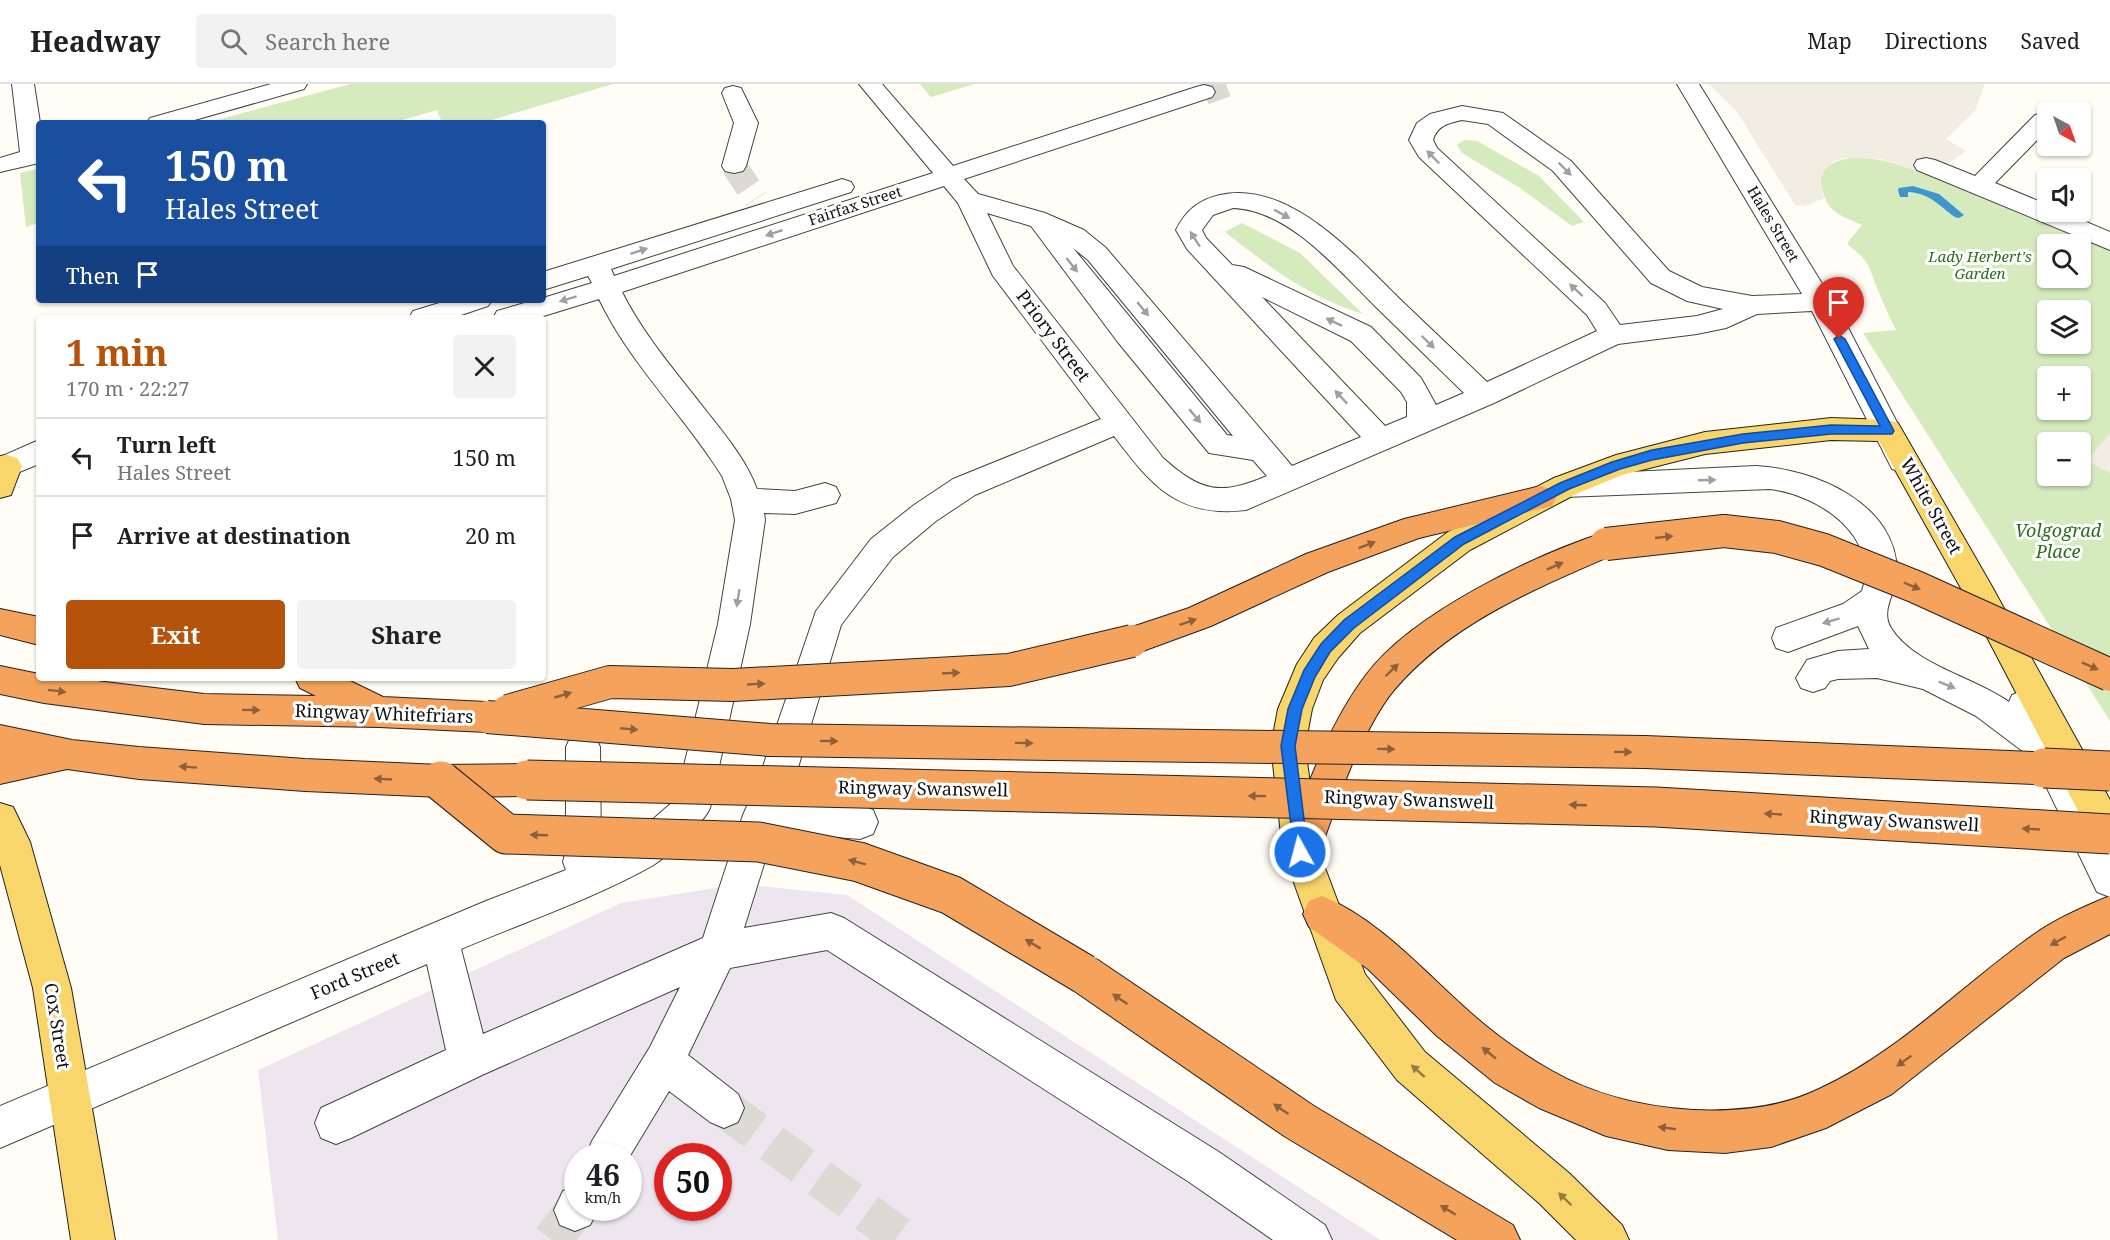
<!DOCTYPE html>
<meta charset="utf-8">
<style>
:root{--surface:#fff;--page:#f2f2f2;--text:#202124;--muted:#757577;--line:#e0e0e0;--accent:#b45309}
body{margin:0;font-family:"Noto Serif",serif;background:var(--page);color:var(--text);height:100vh;display:flex;flex-direction:column;font-size:22px;white-space:nowrap}
*{box-sizing:border-box;margin:0}
p{font-size:20px;color:var(--muted)}
.icon{flex:none;width:33px;height:33px;fill:none;stroke:currentColor;stroke-width:2;stroke-linecap:round;stroke-linejoin:round}
.map{position:relative;flex:1;overflow:hidden}
.panel{position:absolute;left:36px;top:231px;width:510px;height:366px;display:flex;flex-direction:column;background:var(--surface);border-radius:6px;box-shadow:0 2px 4px #0004}
.panel>*{flex:none}
.hud{position:absolute;left:36px;top:36px;width:510px;height:183px;border-radius:6px;box-shadow:0 2px 4px #0004;background:#1a4fa0;color:#fff;overflow:hidden}
.needle{width:39px;rotate:140deg}
.tools{position:absolute;left:2037px;top:18px;display:grid;gap:12px}
.tools a{display:grid;place-items:center;width:54px;height:54px;border-radius:6px;background:var(--surface);box-shadow:0 2px 4px #0004;font-size:30px}
.speed{position:absolute;left:564px;top:1059px;display:flex;gap:12px;font-size:30px;font-weight:700;text-align:center}
.speed>*{display:grid;place-content:center;width:78px;height:78px;border-radius:50%;background:var(--surface);box-shadow:0 2px 4px #0004;line-height:1}
.speed small{font-size:15px;font-weight:400}
.speed .limit{border:9px solid #d22;background:#fff;color:#111}
.pin{position:absolute;display:grid;place-items:center;width:51px;height:51px;color:#fff;margin:-62px -26px;border-radius:50% 50% 50% 0;rotate:-45deg;box-shadow:0 0 6px #0007}
.pin .icon{rotate:45deg}
.me{position:absolute;width:66px;margin:-33px;rotate:353deg;stroke-linejoin:round;filter:drop-shadow(0 0 4px #0008)}
.turn{display:flex;align-items:center;gap:21px;height:126px;padding:0 30px;font-size:27px}
.turn .icon{width:78px;height:78px;stroke-width:2.5}
.turn b{display:block;font-size:42px;line-height:51px}
.then{display:flex;align-items:center;height:57px;padding:0 30px;background:#0003;gap:12px;font-size:22px}
.round{display:grid;place-items:center;flex:none;width:63px;height:63px;border-radius:6px;background:var(--page)}
.headline{display:flex;align-items:center;justify-content:space-between;height:102px;padding:0 30px}
h1{font-size:36px;font-weight:700;line-height:45px;color:var(--accent)}
.cta{display:flex;gap:12px;margin-top:auto;padding:12px 30px}
.cta a{flex:1;height:69px;border-radius:6px;background:var(--accent);color:#fff;font-size:24px;font-weight:700;line-height:69px;text-align:center}
.cta a+a{background:var(--page);color:var(--text)}
ul{padding:0;list-style:none}
li{display:flex;align-items:center;gap:18px;height:78px;padding:0 30px;border-top:2px solid var(--line)}
li div{flex:1}
li b{display:block;font-size:22px}
li em{font-style:normal}
header{display:flex;align-items:center;gap:36px;box-sizing:border-box;height:84px;padding:0 30px;background:var(--surface);border-bottom:2px solid var(--line)}
header strong{font-size:28px}
nav{display:flex;gap:33px;margin-inline-start:auto;font-size:21px}
.search{width:420px;height:54px;background:var(--page);display:flex;align-items:center;gap:15px;box-sizing:border-box;padding:0 21px;border-radius:6px;color:var(--muted);font-size:22px}
.map>svg:first-child{display:block}
</style>
<header>
<strong>Headway</strong>
<div class="search"><svg class="icon" aria-label="search" viewBox="0 0 24 24"><circle cx="10" cy="10" r="6"/><path d="M15 15l6 6"/></svg>Search here</div>
<nav><a>Map</a><a>Directions</a><a>Saved</a></nav>
</header>
<div class="map">
<svg width="2110" height="1156" viewBox="0 0 2110 1156">
<rect width="100%" height="100%" fill="#fffdf5"/>
<path fill="#eee6ef" fill-rule="evenodd" d="M740 800 847 811 1380 1156H278L258 986 621 819ZM578 1072H628V1124H578ZM668 1072H718V1124H668Z"/>
<g fill="#d5ebbd" fill-rule="evenodd">
<path d="M350 0H613L481 39H442L437 26 392 39H206Z"/>
<path d="M920 0H974L931 13Z"/>
<path d="M1464 56 1477 57 1539 92 1584 138 1572 142 1520 104 1462 69 1457 61Z"/>
<path d="M1861 73C1891 76 1917 87 1945 97 2001 117 2055 142 2110 166V637L1863 249 1896 246C1890 234 1885 223 1880 211 1869 187 1873 179 1848 161V158L1862 141C1853 137 1841 133 1833 126 1827 121 1824 112 1822 105 1815 80 1842 74 1861 73ZM2048 160H2080V194H2048ZM2048 226H2080V260H2048ZM2048 292H2080V326H2048ZM2048 358H2080V392H2048Z"/>
<path d="M39 84V139L26 143 20 89Z"/>
<path d="M1242 139 1300 169 1363 230C1310 214 1268 182 1225 148Z"/>
</g>
<g fill="#f1ede2">
<path d="M1709 0H1985L1975 27 1946 55 1966 67 1939 86 1930 92 1881 75 1844 74 1834 77 1824 86 1820 98 1824 114 1805 122 1795 121 1737 28Z"/>
<path d="M2110 349V389L2087 377Z"/>
</g>
<g fill="none" stroke-linecap="round" stroke-linejoin="round">
<path fill="#3f96cf" fill-rule="evenodd" d="M1913 102 1939 110 1964 131 1959 134 1955 133C1939 122 1930 109 1908 108V113H1900L1898 106 1899 104Z"/>
<g stroke="#dbdad3" stroke-width="26" stroke-dasharray="26 13" stroke-linecap="butt">
<path d="M1204 8 1226 0"/>
<path d="M734 82 756 115"/>
</g>
<g stroke="#dbdad3" stroke-width="39" stroke-dasharray="39 20" stroke-linecap="butt">
<path d="M724 1024 904 1156"/>
<path d="M552 1156 575 1126"/>
</g>
<defs>
<g id="minor">
<path d="M12 0H34L40 39 39 79 0 88V74L20 68Z"/>
<path d="M271 0H307L304 5 184 39H146L150 34Z"/>
<path d="M859 0H882L953 82 1196 3 1204 1 1212 3 1215 8 1212 13 964 95 978 110 1045 129 1084 146 1106 164 1292 382 1361 353 1187 165 1176 146C1186 126 1199 116 1220 111 1291 95 1359 176 1405 220 1432 246 1460 272 1487 298L1597 247 1587 231 1419 73 1409 56 1417 39 1430 30 1462 22 1503 29 1571 77 1669 187 1702 203 1752 212 1802 210 1677 0H1699L1842 232 1917 377 1912 385 1902 388 1892 385 1812 227 1757 230 1726 244 1697 250 1618 260 1494 319 1246 426C1178 434 1152 402 1114 352L975 411 936 437 893 473 841 541 794 697 785 716 860 721 873 726 878 738 873 750 860 755 774 748 744 844 831 829 844 834 1219 1068 1325 1141 1332 1156H1273L1189 1098 827 866 730 884 688 971 738 1010 744 1024 738 1038 724 1044 710 1038 669 1007 628 1075V1072H586L592 1057 650 963 680 903 482 991 351 1054 336 1060 321 1054 315 1039 321 1024 446 966 427 880 0 1064V1022L486 817 566 786 563 778 566 765V663L571 652 583 648 595 652 600 663 601 769 628 757 676 715 718 540 735 436 731 415 722 392C684 331 630 280 599 215L537 234H493L497 227 535 216H543V214L592 199 588 192 543 206V188L833 98 842 95 851 98 854 103 851 108 611 185 614 192 933 89ZM1462 36 1488 40 1553 87 1651 199 1687 217 1723 225 1697 232 1620 241 1605 219 1437 64 1433 56C1437 42 1448 39 1462 36ZM944 102 958 119 993 192 1101 335 953 395 914 421 871 455 816 527 758 697 743 731 703 854 483 950 461 865C524 838 591 816 652 782 667 773 703 740 710 724L750 540 765 436 764 429 795 430 836 419 840 411 836 403 825 399 795 407 757 405C746 376 726 352 707 328 677 289 644 252 622 208ZM1233 124C1290 126 1340 188 1378 225 1407 253 1435 281 1464 309L1436 321 1421 294 1371 243 1244 183 1232 181 1206 154 1202 146 1213 131ZM987 129 1031 142 1117 257 1209 369 1253 376 1267 392C1220 412 1201 408 1163 374L1013 182ZM1073 164 1088 176 1233 352 1227 351ZM1262 213 1351 257 1401 308 1407 318V333L1385 342Z"/>
<path d="M733 2 741 4 758 39 746 82 743 87 734 89 725 87 722 82 734 39 722 9 725 4Z"/>
<path d="M2043 29 2048 30V45L1995 99 2048 121V128H2063L2110 148V166L1917 86 1914 81 1917 76 1926 74 1935 76 1975 92 2035 31Z"/>
<path d="M449 216H492L488 222 452 234H409L413 227Z"/>
<path d="M39 356V380L7 393 0 391V373Z"/>
<path d="M1756 382C1815 385 1899 420 1897 491 1896 509 1880 526 1891 544 1914 581 1972 592 2009 618L2012 611 2024 606 2036 611 2110 758V813L2097 808 2033 675 1976 632 1923 605 1877 594 1838 595 1830 597 1825 604 1813 608 1801 604 1796 594 1807 576 1838 567 1869 565 1858 542 1788 568 1776 564 1772 554 1776 544 1843 520 1862 507C1880 451 1818 411 1770 405L1565 413 1554 410 1550 402 1554 394 1565 391Z"/>
<path d="M578 1101V1124H599L590 1141 575 1147 560 1141 554 1126 563 1107Z"/>
</g>
<g id="major">
<path d="M1831 334 1888 336 1898 339 1990 499 2110 716V768L2097 763 1968 517 1879 357 1831 356 1705 370 1622 391 1576 410 1470 466 1360 549 1338 574 1323 596 1312 625 1305 662 1319 768 1365 890 1425 968 1569 1089 1622 1141 1629 1156H1576L1539 1119 1397 996 1336 916 1283 768 1271 662 1278 625 1297 580 1314 554 1338 531 1448 448 1554 394 1616 371 1705 348Z"/>
<path d="M7 371 17 374 22 382 11 411 0 414V372Z"/>
<path d="M0 719 13 723 30 758 71 904 115 1156H71L33 904 0 781Z"/>
</g>
<g id="highway">
<path d="M1541 402 1552 406 1556 414 1552 422 1419 454 1328 488 1211 542 1132 571 1120 567 1116 557 1120 547 1189 524 1306 470 1404 435Z"/>
<path d="M1606 448 1617 451 1621 460 1617 469C1537 504 1452 538 1394 606 1379 624 1367 649 1357 669 1340 705 1330 744 1314 780L1301 785 1288 780 1283 768C1305 708 1327 643 1366 591 1411 530 1534 471 1606 448Z"/>
<path d="M0 525 39 533V561L0 551Z"/>
<path d="M0 582 39 590V594H72L204 610 316 612 300 604 295 594H344L383 613 487 618 499 623 504 633 499 643 487 648 379 643 204 640 44 619 0 610Z"/>
<path d="M0 641 72 656 139 663 305 675 441 681 527 680 539 685 545 696 539 707 527 712 441 713 305 707 139 695 67 685 0 700Z"/>
<path d="M1322 812C1376 834 1420 883 1463 922 1490 947 1520 969 1552 987 1594 1011 1645 1023 1693 1026 1736 1028 1780 1024 1819 1005 1900 968 1963 900 2036 849 2058 834 2085 822 2110 812V850L2064 874 1892 1010 1826 1044 1771 1063 1725 1069 1668 1066 1606 1052 1539 1024 1495 999 1437 952 1368 885 1309 843 1303 830 1309 817Z"/>
<path d="M1084 871 1098 876 1314 1022 1513 1141 1520 1156H1457L1284 1052 1070 904 1065 890 1070 876Z"/>
</g>
</defs>
<use href="#minor" stroke="#444" stroke-width="2"/>
<use href="#major" stroke="#222" stroke-width="2"/>
<use href="#highway" stroke="#222" stroke-width="2"/>
<use href="#minor" fill="#fff" fill-rule="evenodd"/>
<use href="#major" fill="#f9d66b" fill-rule="evenodd"/>
<use href="#highway" fill="#f5a25d" fill-rule="evenodd"/>
<defs>
<g id="highway-bridge-far1">
<path d="M1606 460 1724 447 1777 453 1824 466 1916 503 2110 591"/>
<path d="M508 627 610 598 733 601 1009 586 1132 557"/>
<path d="M487 633 770 656 1645 668 2081 686"/>
</g>
<g id="highway-bridge">
<path d="M2044 684 2110 687"/>
<path d="M527 696 1656 723 2110 750"/>
<path d="M441 697 506 750 759 758 859 778 951 811 1084 890"/>
</g>
</defs>
<use href="#highway-bridge-far1" stroke="#222" stroke-width="34" stroke-linecap="butt"/>
<use href="#highway-bridge" stroke="#222" stroke-width="41" stroke-linecap="butt"/>
<use href="#highway-bridge-far1" stroke="#f5a25d" stroke-width="32"/>
<use href="#highway-bridge" stroke="#f5a25d" stroke-width="39"/>
</g>
<defs><path id="oneway-solid" d="M-6-.8H1V-3.2L6.5 0L1 3.2V.8H-6Z" transform="scale(1.5)"/></defs>
<g fill="#a0a0a0">
<use href="#oneway-solid" transform="translate(1433 73) rotate(-134)"/>
<use href="#oneway-solid" transform="translate(1565 85) rotate(45)"/>
<use href="#oneway-solid" transform="translate(1282 130) rotate(29)"/>
<use href="#oneway-solid" transform="translate(774 149) rotate(162)"/>
<use href="#oneway-solid" transform="translate(1195 155) rotate(-123)"/>
<use href="#oneway-solid" transform="translate(639 167) rotate(-18)"/>
<use href="#oneway-solid" transform="translate(1072 181) rotate(52)"/>
<use href="#oneway-solid" transform="translate(1576 206) rotate(-137)"/>
<use href="#oneway-solid" transform="translate(568 215) rotate(163)"/>
<use href="#oneway-solid" transform="translate(1143 225) rotate(50)"/>
<use href="#oneway-solid" transform="translate(1334 238) rotate(-154)"/>
<use href="#oneway-solid" transform="translate(1428 258) rotate(44)"/>
<use href="#oneway-solid" transform="translate(1341 313) rotate(-133)"/>
<use href="#oneway-solid" transform="translate(1195 332) rotate(50)"/>
<use href="#oneway-solid" transform="translate(1707 396) rotate(-2)"/>
<use href="#oneway-solid" transform="translate(738 514) rotate(99)"/>
<use href="#oneway-solid" transform="translate(1831 537) rotate(163)"/>
<use href="#oneway-solid" transform="translate(1947 601) rotate(22)"/>
</g>
<g fill="#8e613b">
<use href="#oneway-solid" transform="translate(1664 453) rotate(-6)"/>
<use href="#oneway-solid" transform="translate(1367 461) rotate(-21)"/>
<use href="#oneway-solid" transform="translate(1555 482) rotate(-24)"/>
<use href="#oneway-solid" transform="translate(1912 502) rotate(23)"/>
<use href="#oneway-solid" transform="translate(1188 538) rotate(-19)"/>
<use href="#oneway-solid" transform="translate(2090 582) rotate(24)"/>
<use href="#oneway-solid" transform="translate(1392 586) rotate(-44)"/>
<use href="#oneway-solid" transform="translate(951 589) rotate(-3)"/>
<use href="#oneway-solid" transform="translate(756 600) rotate(-3)"/>
<use href="#oneway-solid" transform="translate(57 607) rotate(7)"/>
<use href="#oneway-solid" transform="translate(563 611) rotate(-16)"/>
<use href="#oneway-solid" transform="translate(251 626) rotate(1)"/>
<use href="#oneway-solid" transform="translate(629 645) rotate(5)"/>
<use href="#oneway-solid" transform="translate(829 657) rotate(1)"/>
<use href="#oneway-solid" transform="translate(1024 659) rotate(1)"/>
<use href="#oneway-solid" transform="translate(1386 665) rotate(1)"/>
<use href="#oneway-solid" transform="translate(1623 668) rotate(1)"/>
<use href="#oneway-solid" transform="translate(188 683) rotate(-176)"/>
<use href="#oneway-solid" transform="translate(383 695) rotate(-177)"/>
<use href="#oneway-solid" transform="translate(1257 712) rotate(-179)"/>
<use href="#oneway-solid" transform="translate(1578 721) rotate(-178)"/>
<use href="#oneway-solid" transform="translate(1773 730) rotate(-177)"/>
<use href="#oneway-solid" transform="translate(2031 745) rotate(-177)"/>
<use href="#oneway-solid" transform="translate(539 751) rotate(-178)"/>
<use href="#oneway-solid" transform="translate(857 778) rotate(-165)"/>
<use href="#oneway-solid" transform="translate(2058 857) rotate(151)"/>
<use href="#oneway-solid" transform="translate(1033 860) rotate(-149)"/>
<use href="#oneway-solid" transform="translate(1120 915) rotate(-146)"/>
<use href="#oneway-solid" transform="translate(1489 969) rotate(-141)"/>
<use href="#oneway-solid" transform="translate(1904 977) rotate(144)"/>
<use href="#oneway-solid" transform="translate(1281 1025) rotate(-146)"/>
<use href="#oneway-solid" transform="translate(1667 1044) rotate(-172)"/>
<use href="#oneway-solid" transform="translate(1448 1126) rotate(-149)"/>
</g>
<g fill="#917d42">
<use href="#oneway-solid" transform="translate(1418 987) rotate(-138)"/>
<use href="#oneway-solid" transform="translate(1565 1115) rotate(-136)"/>
</g>
<path fill="#1a73e8" stroke="#114b97" stroke-width="1.5" d="M1839 251 1845 255 1894 347 1892 350H1831L1743 359 1652 376 1620 385 1569 405 1464 460 1354 544 1330 568 1315 593 1302 625 1295 662 1308 768 1306 773 1300 775 1295 773 1281 662 1288 625 1304 586 1321 560 1344 536 1455 453 1560 399 1612 378 1652 366 1743 350 1831 341 1880 342 1834 255Z"/>
<g text-anchor="middle" stroke-width="6" stroke-linejoin="round" paint-order="stroke">
<g font-size="15" fill="#111" stroke="#fff">
<text transform="translate(855 122) rotate(-18)" y="5">Fairfax Street</text>
<text transform="translate(1773 140) rotate(59)" y="5">Hales Street</text>
</g>
<g font-size="15" font-style="italic" fill="#2f6b1f" stroke="#fff">
<text x="1980" y="178">Lady Herbert's<tspan x="1980" dy="17">Garden</tspan></text>
</g>
<g font-size="18" fill="#111" stroke="#fff">
<text transform="translate(1053 252) rotate(53)" y="6">Priory Street</text>
<text transform="translate(1931 422) rotate(61)" y="6">White Street</text>
<text transform="translate(384 630) rotate(2)" y="6">Ringway Whitefriars</text>
<text transform="translate(923 705) rotate(1)" y="6">Ringway Swanswell</text>
<text transform="translate(1409 716) rotate(2)" y="6">Ringway Swanswell</text>
<text transform="translate(1894 737) rotate(3)" y="6">Ringway Swanswell</text>
<text transform="translate(355 892) rotate(-23)" y="6">Ford Street</text>
<text transform="translate(57 942) rotate(81)" y="6">Cox Street</text>
</g>
<g font-size="18" font-style="italic" fill="#2f6b1f" stroke="#fff">
<text x="2058" y="453">Volgograd<tspan x="2058" dy="21">Place</tspan></text>
</g>
</g>
</svg>
<div class="tools">
<a><svg class="needle" viewBox="-14 -14 28 28"><path d="M0-13l5 13h-10z" fill="#e53935"/><path d="M0 13l5-13h-10z" fill="#757577"/></svg></a>
<a><svg class="icon" aria-label="sound" viewBox="0 0 24 24"><path d="M4 9h4l5-4v14l-5-4H4zM17 9q2 3 0 6"/></svg></a>
<a><svg class="icon" aria-label="search" viewBox="0 0 24 24"><circle cx="10" cy="10" r="6"/><path d="M15 15l6 6"/></svg></a>
<a><svg class="icon" aria-label="layers" viewBox="0 0 24 24"><path d="M12 4l9 5-9 5-9-5zM3 14l9 5 9-5"/></svg></a>
<a>+</a>
<a>−</a>
</div>
<div class="speed"><div>46<small>km/h</small></div><div class="limit">50</div></div>
<div class="pin" style="left:1839px;top:255px;background:#d93025"><svg class="icon" aria-label="arrive" viewBox="0 0 24 24"><path d="M6 21V4h12l-3 4 3 4H6"/></svg></div>
<svg class="me" style="left:1300px;top:768px" viewBox="-20 -20 40 40"><circle r="17" fill="#1a73e8" stroke="#fff" stroke-width="3"/><path d="M0-11L8 9 0 5-8 9z" fill="#fff"/></svg>
<div class="hud">
<div class="turn"><svg class="icon" aria-label="left" viewBox="0 0 24 24"><path d="M17 20v-9H6M10 6l-5 5 5 5"/></svg><div><b>150 m</b>Hales Street</div></div>
<div class="then">Then<svg class="icon" aria-label="arrive" viewBox="0 0 24 24"><path d="M6 21V4h12l-3 4 3 4H6"/></svg></div>
</div>
<section class="panel">
<div class="headline"><div><h1>1 min</h1><p>170 m · 22:27</p></div><a class="round"><svg class="icon" aria-label="close" viewBox="0 0 24 24"><path d="M6 6l12 12M18 6L6 18"/></svg></a></div>
<ul>
<li><svg class="icon" aria-label="left" viewBox="0 0 24 24"><path d="M17 20v-9H6M10 6l-5 5 5 5"/></svg><div><b>Turn left</b><p>Hales Street</p></div><em>150 m</em></li>
<li><svg class="icon" aria-label="arrive" viewBox="0 0 24 24"><path d="M6 21V4h12l-3 4 3 4H6"/></svg><div><b>Arrive at destination</b></div><em>20 m</em></li>
</ul>
<div class="cta"><a>Exit</a><a>Share</a></div>
</section>
</div>
